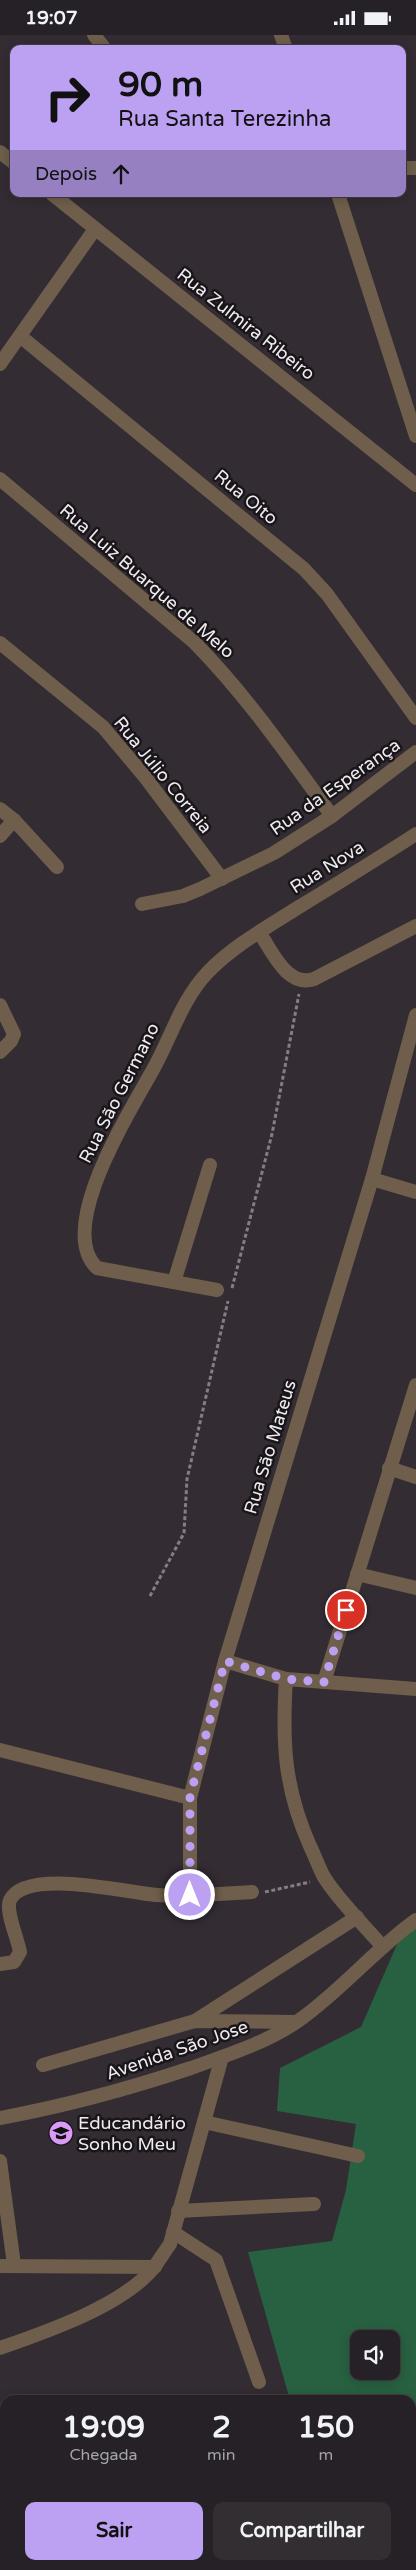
<!DOCTYPE html>
<html lang="pt">
<meta charset="utf-8">
<style>
:root{--surface:#262126;--page:#322e32;--text:#f1f3f6;--muted:#a4a3a7;--line:#423e43;--accent:#bca0f2}
body{margin:0;font-family:"Varela Round",sans-serif;background:var(--page);color:var(--text);height:100vh;display:flex;flex-direction:column;font-size:19px;white-space:nowrap}
*{box-sizing:border-box;margin:0}
p{font-size:16px;color:var(--muted)}
.icon{flex:none;width:28px;height:28px;fill:none;stroke:currentColor;stroke-width:2;stroke-linecap:round;stroke-linejoin:round}
.map{position:relative;flex:1;overflow:hidden}
.details{position:absolute;left:0px;top:2360px;width:416px;height:175px;display:flex;flex-direction:column;background:var(--surface);border-radius:15px 15px 0 0;box-shadow:0 2px 12px #0003,0 0 0 1px var(--line)}
.details>*{flex:none}
.banner{position:absolute;left:10px;top:10px;width:396px;height:152px;border-radius:10px;box-shadow:0 2px 12px #0003,0 0 0 1px var(--line);background:#bca0f2;color:#111;overflow:hidden}
.fabs{position:absolute;left:350px;top:2295px;display:grid;gap:10px}
.fabs a{display:grid;place-items:center;width:50px;height:50px;border-radius:10px;background:var(--surface);box-shadow:0 2px 12px #0003,0 0 0 1px var(--line);font-size:25px}
.pin{position:absolute;display:grid;place-items:center;width:42px;height:42px;color:#fff;margin:-21px;border:2px solid #fff;border-radius:50%;box-shadow:0 1px 5px #0007}
.me{position:absolute;width:55px;margin:-28px;rotate:0deg;stroke-linejoin:round;filter:drop-shadow(0 0 4px #0008)}
.turn{display:flex;align-items:center;gap:18px;height:105px;padding:0 25px;font-size:22px}
.turn .icon{width:65px;height:65px;stroke-width:2.5}
.turn b{display:block;font-size:35px;line-height:42px}
.then{display:flex;align-items:center;height:48px;padding:0 25px;background:#0003;gap:10px;font-size:19px}
.eta{display:flex;justify-content:space-evenly;align-items:center;height:85px;text-align:center}
.eta b{font-size:30px;font-weight:800;line-height:35px}
.primary-button{display:flex;gap:10px;margin-top:auto;padding:10px 25px}
.primary-button a{flex:1;height:58px;border-radius:10px;background:var(--accent);color:#111;font-size:20px;font-weight:800;line-height:58px;text-align:center}
.primary-button a+a{background:var(--page);color:var(--text)}
.status{display:flex;justify-content:space-between;align-items:center;height:35px;padding:0 25px;background:var(--surface);direction:ltr}
.status svg{height:14px;fill:currentColor}
.map>svg:first-child{display:block}
</style>
<div class="status"><b>19:07</b><svg viewBox="0 0 49 12"><path d="M0 12V9h3v3zM5 12V6h3v6zM10 12V3h3v9zM15 12V0h3v12zM26 1h20v11H26zM47 4h2v5h-2z"/></svg></div>
<div class="map">
<svg width="416" height="2535" viewBox="0 0 416 2535">
<rect width="100%" height="100%" fill="#332c33"/>
<path fill="#286141" fill-rule="evenodd" d="M416 1887V2420L411 2417V2365H290L248 2217 332 2206 346 2155 356 2089 277 2076 280 2033 361 1992 405 1891ZM359 2304H391V2336H359Z"/>
<g fill="none" stroke-linecap="round" stroke-linejoin="round">
<g stroke="#847e84" stroke-width="3" stroke-dasharray="4 2.5" stroke-linecap="butt">
<path d="M232 1253 272 1099 299 959"/>
<path d="M150 1561 184 1498 187 1444 228 1266"/>
<path d="M265 1857 310 1847"/>
<path d="M233 2535 237 2530"/>
<path d="M322 2535 326 2530"/>
</g>
<g stroke="#6e5e4b" stroke-width="14">
<path d="M94 0 105 14"/>
<path d="M281 0 286 14"/>
<path d="M402 133H416"/>
<path d="M338 159 416 401"/>
<path d="M20 301 304 534 327 559 416 683"/>
<path d="M0 329 95 194"/>
<path d="M0 444 195 608C247 661 289 722 332 781"/>
<path d="M0 608 103 692 145 742 222 844"/>
<path d="M0 774 14 785 57 832"/>
<path d="M0 801 14 785"/>
<path d="M142 869 183 861 200 854 274 818 332 781 416 717"/>
<path d="M259 897C272 916 287 953 314 944L416 891"/>
<path d="M0 970 14 999 11 1006 0 1017"/>
<path d="M372 1144 416 1157"/>
<path d="M174 1247 210 1130"/>
<path d="M217 1255 97 1233C54 1192 134 1071 156 1029 172 999 183 963 208 937 232 912 264 894 294 875 335 850 376 825 416 799"/>
<path d="M389 1433 416 1442"/>
<path d="M357 1539 416 1553"/>
<path d="M225 1626 286 1644 416 1654"/>
<path d="M286 1644C282 1706 284 1753 310 1811 315 1821 319 1833 324 1842 338 1865 365 1891 383 1912"/>
<path d="M324 1647 416 1350"/>
<path d="M0 1715 190 1763"/>
<path d="M190 1860V1763L225 1626 372 1144 416 980"/>
<path d="M0 1929 14 1927 20 1917C18 1904 5 1876 10 1865 26 1832 128 1858 157 1860 188 1862 220 1859 252 1857"/>
<path d="M195 1986 357 1882"/>
<path d="M43 2030 195 1986 296 1987"/>
<path d="M204 2087 358 2121"/>
<path d="M0 2126 14 2230"/>
<path d="M178 2176 314 2169"/>
<path d="M173 2197 216 2225 259 2347"/>
<path d="M0 2231 155 2232"/>
<path d="M0 2313C46 2297 125 2270 155 2231 160 2224 165 2216 170 2209L222 2022"/>
<path d="M0 2454 5 2470"/>
<path d="M24 2530 26 2535"/>
</g>
<g stroke="#6e5e4b" stroke-width="14">
<path d="M0 117 14 128"/>
<path d="M52 159 416 450"/>
<path d="M0 2083C65 2071 128 2054 191 2033 227 2020 266 2008 298 1986 341 1956 374 1915 416 1885"/>
</g>
</g>
<g fill="none" stroke-linecap="round" stroke-linejoin="round">
<path stroke="#bca0f2" stroke-width="9" stroke-dasharray="0 16.2" d="M190 1860V1762L225 1626 286 1644 324 1647 346 1575"/>
</g>
<defs>
<symbol id="school-disc" viewBox="-11 -11 22 22"><circle r="9.5" fill="#da9af6" stroke="#191619"/><path d="M0-5L7-2L0 1L-7-2ZM-4 1L0 2.5L4 1V4Q0 6-4 4Z" fill="#111"/></symbol>
</defs>
<g fill-rule="evenodd">
<use href="#school-disc" x="47" y="2084" width="28" height="28"/>
</g>
<g text-anchor="middle" stroke-width="5" stroke-linejoin="round" paint-order="stroke">
<g font-size="18" fill="#f0ebf0" stroke="#191619">
<text transform="translate(246 289) rotate(38)" y="6">Rua Zulmira Ribeiro</text>
<text transform="translate(246 462) rotate(39)" y="6">Rua Oito</text>
<text transform="translate(147 546) rotate(41)" y="6">Rua Luiz Buarque de Melo</text>
<text transform="translate(163 740) rotate(51)" y="6">Rua Júlio Correia</text>
<text transform="translate(335 752) rotate(-35)" y="6">Rua da Esperança</text>
<text transform="translate(327 832) rotate(-32)" y="6">Rua Nova</text>
<text transform="translate(119 1058) rotate(-63)" y="6">Rua São Germano</text>
<text transform="translate(270 1412) rotate(-73)" y="6">Rua São Mateus</text>
<text transform="translate(177 2015) rotate(-19)" y="6">Avenida São Jose</text>
</g>
<g font-size="18" fill="#f0ebf0" stroke="#191619" text-anchor="start">
<text x="78" y="2094">Educandário<tspan x="78" dy="21">Sonho Meu</tspan></text>
</g>
</g>
</svg>
<div class="fabs">
<a><svg class="icon" aria-label="sound" viewBox="0 0 24 24"><path d="M4 9h4l5-4v14l-5-4H4zM17 9q2 3 0 6"/></svg></a>
</div>
<div class="pin" style="left:346px;top:1575px;background:#d93025"><svg class="icon" aria-label="arrive" viewBox="0 0 24 24"><path d="M6 21V4h12l-3 4 3 4H6"/></svg></div>
<svg class="me" style="left:190px;top:1860px" viewBox="-20 -20 40 40"><circle r="17" fill="#bca0f2" stroke="#fff" stroke-width="3"/><path d="M0-11L8 9 0 5-8 9z" fill="#fff"/></svg>
<div class="banner">
<div class="turn"><svg class="icon" aria-label="right" viewBox="0 0 24 24"><path d="M7 20v-9h11M14 6l5 5-5 5"/></svg><div><b>90 m</b>Rua Santa Terezinha</div></div>
<div class="then">Depois<svg class="icon" aria-label="ahead" viewBox="0 0 24 24"><path d="M12 20V5M6 11l6-6 6 6"/></svg></div>
</div>
<section class="details">
<div class="eta">
<div><b>19:09</b><p>Chegada</p></div>
<div><b>2</b><p>min</p></div>
<div><b>150</b><p>m</p></div>
</div>
<div class="primary-button"><a>Sair</a><a>Compartilhar</a></div>
</section>
</div>
